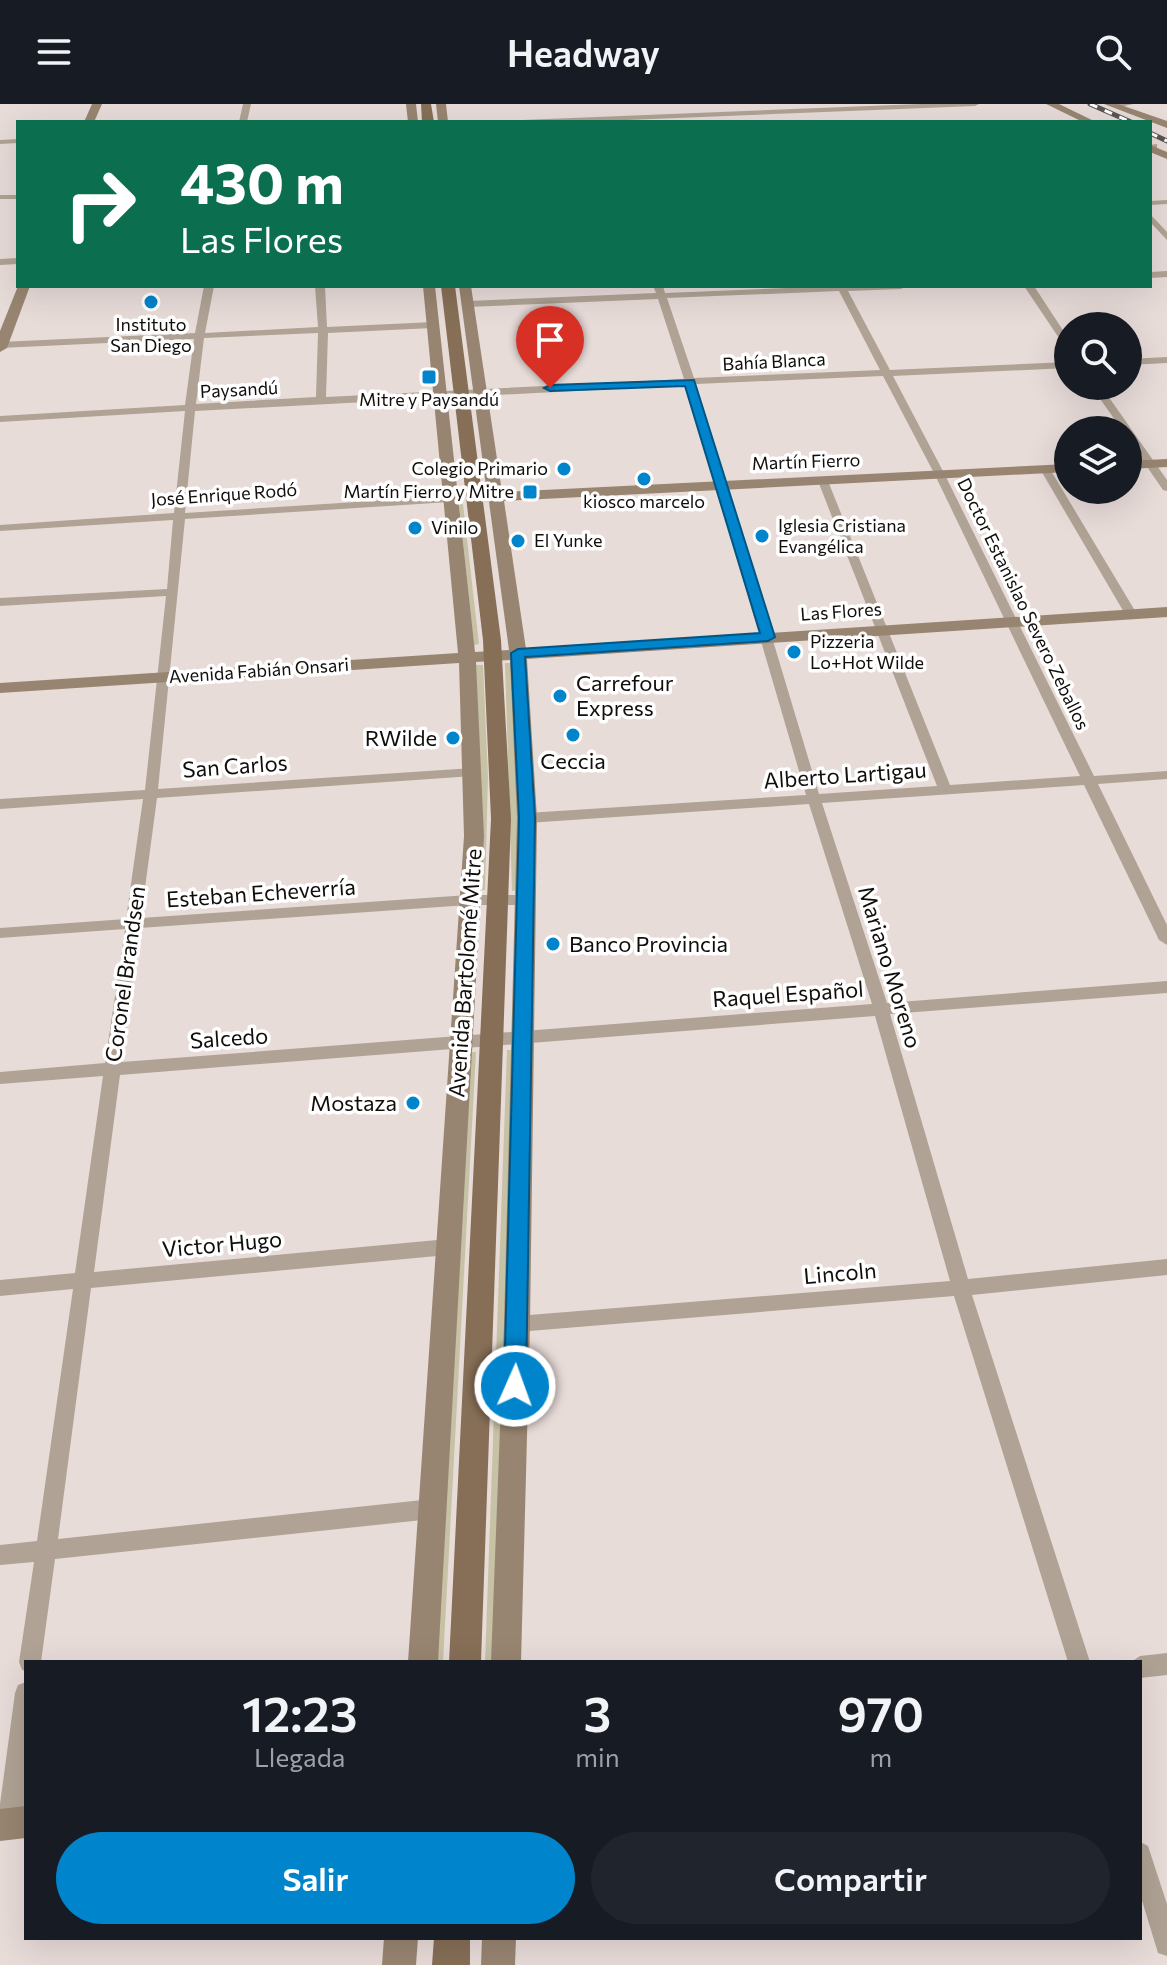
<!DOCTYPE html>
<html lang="es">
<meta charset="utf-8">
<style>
:root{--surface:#171b24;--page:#20242c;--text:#f1f3f6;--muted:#9ea1a6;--accent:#0084cb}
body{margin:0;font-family:Commissioner,sans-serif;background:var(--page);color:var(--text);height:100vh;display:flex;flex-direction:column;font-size:30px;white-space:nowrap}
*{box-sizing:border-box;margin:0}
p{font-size:26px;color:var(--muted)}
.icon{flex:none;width:44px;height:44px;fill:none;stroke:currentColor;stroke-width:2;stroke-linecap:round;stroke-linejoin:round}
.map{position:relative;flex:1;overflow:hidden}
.sheet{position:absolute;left:24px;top:1556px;width:1118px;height:280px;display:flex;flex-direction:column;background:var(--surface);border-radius:0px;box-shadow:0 8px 32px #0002}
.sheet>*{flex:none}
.guide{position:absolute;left:16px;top:16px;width:1136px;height:168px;border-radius:0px;box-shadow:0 8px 32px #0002;background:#0b6e4f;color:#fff;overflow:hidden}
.controls{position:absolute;left:1054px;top:208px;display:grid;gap:16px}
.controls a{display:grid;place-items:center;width:88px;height:88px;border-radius:50%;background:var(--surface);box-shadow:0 8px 32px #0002;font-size:40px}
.pin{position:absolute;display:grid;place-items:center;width:68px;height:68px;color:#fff;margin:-82px -34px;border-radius:50% 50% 50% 0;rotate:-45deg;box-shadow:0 0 8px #0007}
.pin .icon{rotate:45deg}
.me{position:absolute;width:88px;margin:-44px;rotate:2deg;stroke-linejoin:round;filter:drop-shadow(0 0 6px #0008)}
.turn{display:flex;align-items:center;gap:28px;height:168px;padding:0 32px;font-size:36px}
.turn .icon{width:104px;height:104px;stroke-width:2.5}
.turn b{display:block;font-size:56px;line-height:68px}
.eta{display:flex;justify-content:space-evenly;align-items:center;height:136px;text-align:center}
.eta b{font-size:48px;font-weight:600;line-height:56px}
.cta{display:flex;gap:16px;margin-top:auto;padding:16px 32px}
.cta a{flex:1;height:92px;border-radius:48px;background:var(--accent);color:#fff;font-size:32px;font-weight:600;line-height:92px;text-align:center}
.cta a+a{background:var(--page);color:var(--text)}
header{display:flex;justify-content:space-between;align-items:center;height:104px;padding:0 32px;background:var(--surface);font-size:36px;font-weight:600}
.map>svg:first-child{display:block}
</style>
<header><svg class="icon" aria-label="menu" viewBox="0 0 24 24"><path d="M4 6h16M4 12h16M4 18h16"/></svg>Headway<svg class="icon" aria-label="search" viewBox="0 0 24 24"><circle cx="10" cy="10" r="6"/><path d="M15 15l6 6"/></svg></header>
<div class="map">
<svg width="1167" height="1861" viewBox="0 0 1167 1861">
<rect width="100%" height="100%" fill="#e8dcd9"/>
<g fill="#c7c2a6">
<path d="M459 400H463L479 540 474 541Z"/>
<path d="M505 559H513L519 786 512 787Z"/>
<path d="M476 561H483L488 672 485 786H478Z"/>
<path d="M507 946H514L494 1558H485Z"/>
<path d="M469 948H476L443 1558H435Z"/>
</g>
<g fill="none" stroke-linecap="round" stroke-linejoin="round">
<g fill="#b0a395" fill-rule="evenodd">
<path d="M243 0H251L247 18H239Z"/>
<path d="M920 0H979L975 2 578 18H518L522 16Z"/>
<path d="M1133 0 1121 3 1117 1 1118 0Z"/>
<path d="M18 35V39L0 40V36Z"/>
<path d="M1157 40V44L1150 45V41Z"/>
<rect x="0" y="91" width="18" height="4"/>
<path d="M1167 96V100L1150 101V97Z"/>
<path d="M1150 110 1167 128V136L1150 118Z"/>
<path d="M18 154V160L0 161V155Z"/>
<path d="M1167 167V173L1150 174V168Z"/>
<path d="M204 182H214L205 229 318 223 315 182H325L327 223 433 218 438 221 433 224 328 229 326 293 684 275 658 195 468 203 463 200 468 197 656 189 653 182H663L665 189 836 182H906L901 185 848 187 890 266 1068 258V264L893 272 945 371 1094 672 1167 667V675L1098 680 1167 821V841L1159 836 1084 681 822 699 887 899 1167 877V889L890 910 968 1175 1167 1155V1171L972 1191 1090 1558H1068L954 1192 517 1228 510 1226 508 1220 510 1214 517 1212 950 1177 875 912 120 971 94 1168 448 1135 454 1138 457 1143 454 1148 448 1151 91 1184 58 1435 432 1395 439 1398 442 1405 439 1412 432 1415 55 1455 41 1558H26V1567L22 1566 19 1558 34 1458 0 1461V1441L37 1437 73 1185 0 1192V1176L75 1169 103 972 0 980V968L105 959 125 825 0 834V824L126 815 143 695 0 705V695L145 686 166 492 0 502V494L167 485 173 416 0 427V421L174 409 185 307 0 318V312L185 301 194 235 0 244V238L195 229ZM839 187 880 266 694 274 667 194ZM318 229 316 293 196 300 204 234ZM883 272 935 371 1080 672 950 681 828 377 823 374 818 377 937 682 819 690 696 280ZM686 281 806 691 527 709 520 714 527 719 809 700 872 900 122 958 140 824 468 801H526L533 796 526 791H468L141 814 157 694 473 672 480 668 473 664 158 685 185 415 450 398 455 395 450 392 185 409 195 307Z"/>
<path d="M1024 182H1034L1068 234V244L1065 243Z"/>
<path d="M1167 253V259L1128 261V255Z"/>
<path d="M1091 282H1101L1167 376V387L1163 386 1128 335V326H1122Z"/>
<path d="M1041 363 1050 365 1137 510 1135 513H1127L1125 510 1040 365Z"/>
<path d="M1167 1549V1571L1140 1574V1558H1131L1140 1552Z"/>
<path d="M26 1578C26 1620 33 1690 17 1728L9 1732 0 1726V1700L15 1589 18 1581Z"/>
<path d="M1140 1738 1148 1742 1167 1800V1852L1158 1849 1140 1790Z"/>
</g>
<g fill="#988571" fill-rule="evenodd">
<path d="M92 0H102L94 18H84Z"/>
<path d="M406 0H416L418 18H408Z"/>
<path d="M436 0H446L448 18H438Z"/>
<path d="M1046 0H1059L1096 18H1083Z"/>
<path d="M1104 0H1118L1167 17V24Z"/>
<path d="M1150 41 1167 48V55L1150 48Z"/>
<path d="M18 182H30L7 244 0 248V227Z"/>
<path d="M423 182H435L475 548 509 546 489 398 477 397 474 394 487 389 459 182H471L502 388 1068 360V368L504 397 526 545 1167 503V513L527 555 537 714 530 1220 521 1558H491L504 1220 517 714 510 556 476 558 484 732 438 1558H408L464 732 459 559 0 589V579L458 549Z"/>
<path d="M1167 355V363L1128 365V357Z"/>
<path d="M26 1702V1734L0 1737V1705Z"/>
<path d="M384 1834H418L416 1861H382Z"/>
<path d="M482 1834H516L515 1861H481Z"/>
</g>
<g fill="#876f57" fill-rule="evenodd">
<path d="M421 0H431L434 18H422Z"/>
<path d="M441 182H455L501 536 511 715 481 1558H449L491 715 483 536Z"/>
<path d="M434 1834H470V1861H432Z"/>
</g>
<defs>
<g id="rail">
<path d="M1090 0 1131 18"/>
<path d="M1150 29 1167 37"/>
</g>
</defs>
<use href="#rail" stroke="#5b5553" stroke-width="5"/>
<use href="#rail" stroke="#fff" stroke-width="3" stroke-dasharray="8" stroke-linecap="butt"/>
</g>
<path fill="#0084cb" stroke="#005684" stroke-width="2" d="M694 276 775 533 768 537 525 553 535 714 526 1282 523 1289 515 1292 507 1289 504 1282 519 714 511 549 518 545 760 529 685 282 550 287 544 284 550 281Z"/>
<g fill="#0084cb" stroke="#fff" stroke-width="3">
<circle cx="151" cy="198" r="8"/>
<rect x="421" y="265" width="16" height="16" rx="4"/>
<circle cx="564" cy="365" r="8"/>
<circle cx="644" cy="375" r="8"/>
<rect x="522" y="380" width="16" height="16" rx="4"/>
<circle cx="415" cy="424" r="8"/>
<circle cx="762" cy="432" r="8"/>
<circle cx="518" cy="437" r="8"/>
<circle cx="794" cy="548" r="8"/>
<circle cx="560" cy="592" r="8"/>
<circle cx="573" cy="631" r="8"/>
<circle cx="453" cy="634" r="8"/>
<circle cx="553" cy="840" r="8"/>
<circle cx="413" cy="999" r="8"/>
</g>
<g text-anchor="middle" stroke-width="7" stroke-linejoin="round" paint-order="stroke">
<g font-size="18" fill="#100d0b" stroke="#fff" text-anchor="start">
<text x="151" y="227" text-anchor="middle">Instituto<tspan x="151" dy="21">San Diego</tspan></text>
<text x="429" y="302" text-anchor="middle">Mitre y Paysandú</text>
<text x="548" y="371" text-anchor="end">Colegio Primario</text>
<text x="514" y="394" text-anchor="end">Martín Fierro y Mitre</text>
<text x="644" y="404" text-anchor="middle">kiosco marcelo</text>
<text x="778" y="428">Iglesia Cristiana<tspan x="778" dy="21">Evangélica</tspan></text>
<text x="431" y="430">Vinilo</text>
<text x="534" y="443">El Yunke</text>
<text x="810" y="544">Pizzeria<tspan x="810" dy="21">Lo+Hot Wilde</tspan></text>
</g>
<g font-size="18" fill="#100d0b" stroke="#fff">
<text transform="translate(774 258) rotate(-3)" y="6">Bahía Blanca</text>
<text transform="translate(239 286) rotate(-3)" y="6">Paysandú</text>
<text transform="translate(806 358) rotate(-2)" y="6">Martín Fierro</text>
<text transform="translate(224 391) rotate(-4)" y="6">José Enrique Rodó</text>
<text transform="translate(1023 500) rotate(64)" y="6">Doctor Estanislao Severo Zeballos</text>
<text transform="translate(841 508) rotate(-4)" y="6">Las Flores</text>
<text transform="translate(259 567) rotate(-4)" y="6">Avenida Fabián Onsari</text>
</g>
<g font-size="22" fill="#100d0b" stroke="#fff" text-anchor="start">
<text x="576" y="587">Carrefour<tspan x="576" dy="25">Express</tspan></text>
<text x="437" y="642" text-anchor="end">RWilde</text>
<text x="573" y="665" text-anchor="middle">Ceccia</text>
<text x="569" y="848">Banco Provincia</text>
<text x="397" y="1007" text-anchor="end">Mostaza</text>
</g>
<g font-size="22" fill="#100d0b" stroke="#fff">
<text transform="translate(235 662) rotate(-4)" y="8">San Carlos</text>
<text transform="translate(845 671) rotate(-4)" y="8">Alberto Lartigau</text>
<text transform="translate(261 789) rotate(-4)" y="8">Esteban Echeverría</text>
<text transform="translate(890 863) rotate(73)" y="8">Mariano Moreno</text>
<text transform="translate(465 869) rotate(-86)" y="8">Avenida Bartolomé Mitre</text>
<text transform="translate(125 870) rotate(-82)" y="8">Coronel Brandsen</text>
<text transform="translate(788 890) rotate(-4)" y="8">Raquel Español</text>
<text transform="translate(229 934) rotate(-4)" y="8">Salcedo</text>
<text transform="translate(222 1140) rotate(-5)" y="8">Victor Hugo</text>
<text transform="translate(840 1169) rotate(-5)" y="8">Lincoln</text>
</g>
</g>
</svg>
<div class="controls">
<a><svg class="icon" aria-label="search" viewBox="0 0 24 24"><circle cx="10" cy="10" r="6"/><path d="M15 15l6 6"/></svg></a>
<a><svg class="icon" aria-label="layers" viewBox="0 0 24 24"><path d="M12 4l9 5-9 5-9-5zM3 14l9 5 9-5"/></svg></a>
</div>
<div class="pin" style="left:550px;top:284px;background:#d93025"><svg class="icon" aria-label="arrive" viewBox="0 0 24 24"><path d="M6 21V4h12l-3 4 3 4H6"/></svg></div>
<svg class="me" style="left:515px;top:1282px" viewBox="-20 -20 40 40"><circle r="17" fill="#0084cb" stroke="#fff" stroke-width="3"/><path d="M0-11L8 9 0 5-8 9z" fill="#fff"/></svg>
<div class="guide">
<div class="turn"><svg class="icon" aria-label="right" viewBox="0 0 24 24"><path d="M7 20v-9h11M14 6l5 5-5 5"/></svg><div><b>430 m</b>Las Flores</div></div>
</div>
<section class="sheet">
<div class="eta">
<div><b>12:23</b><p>Llegada</p></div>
<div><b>3</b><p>min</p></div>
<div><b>970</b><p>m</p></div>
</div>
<div class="cta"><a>Salir</a><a>Compartir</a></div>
</section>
</div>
